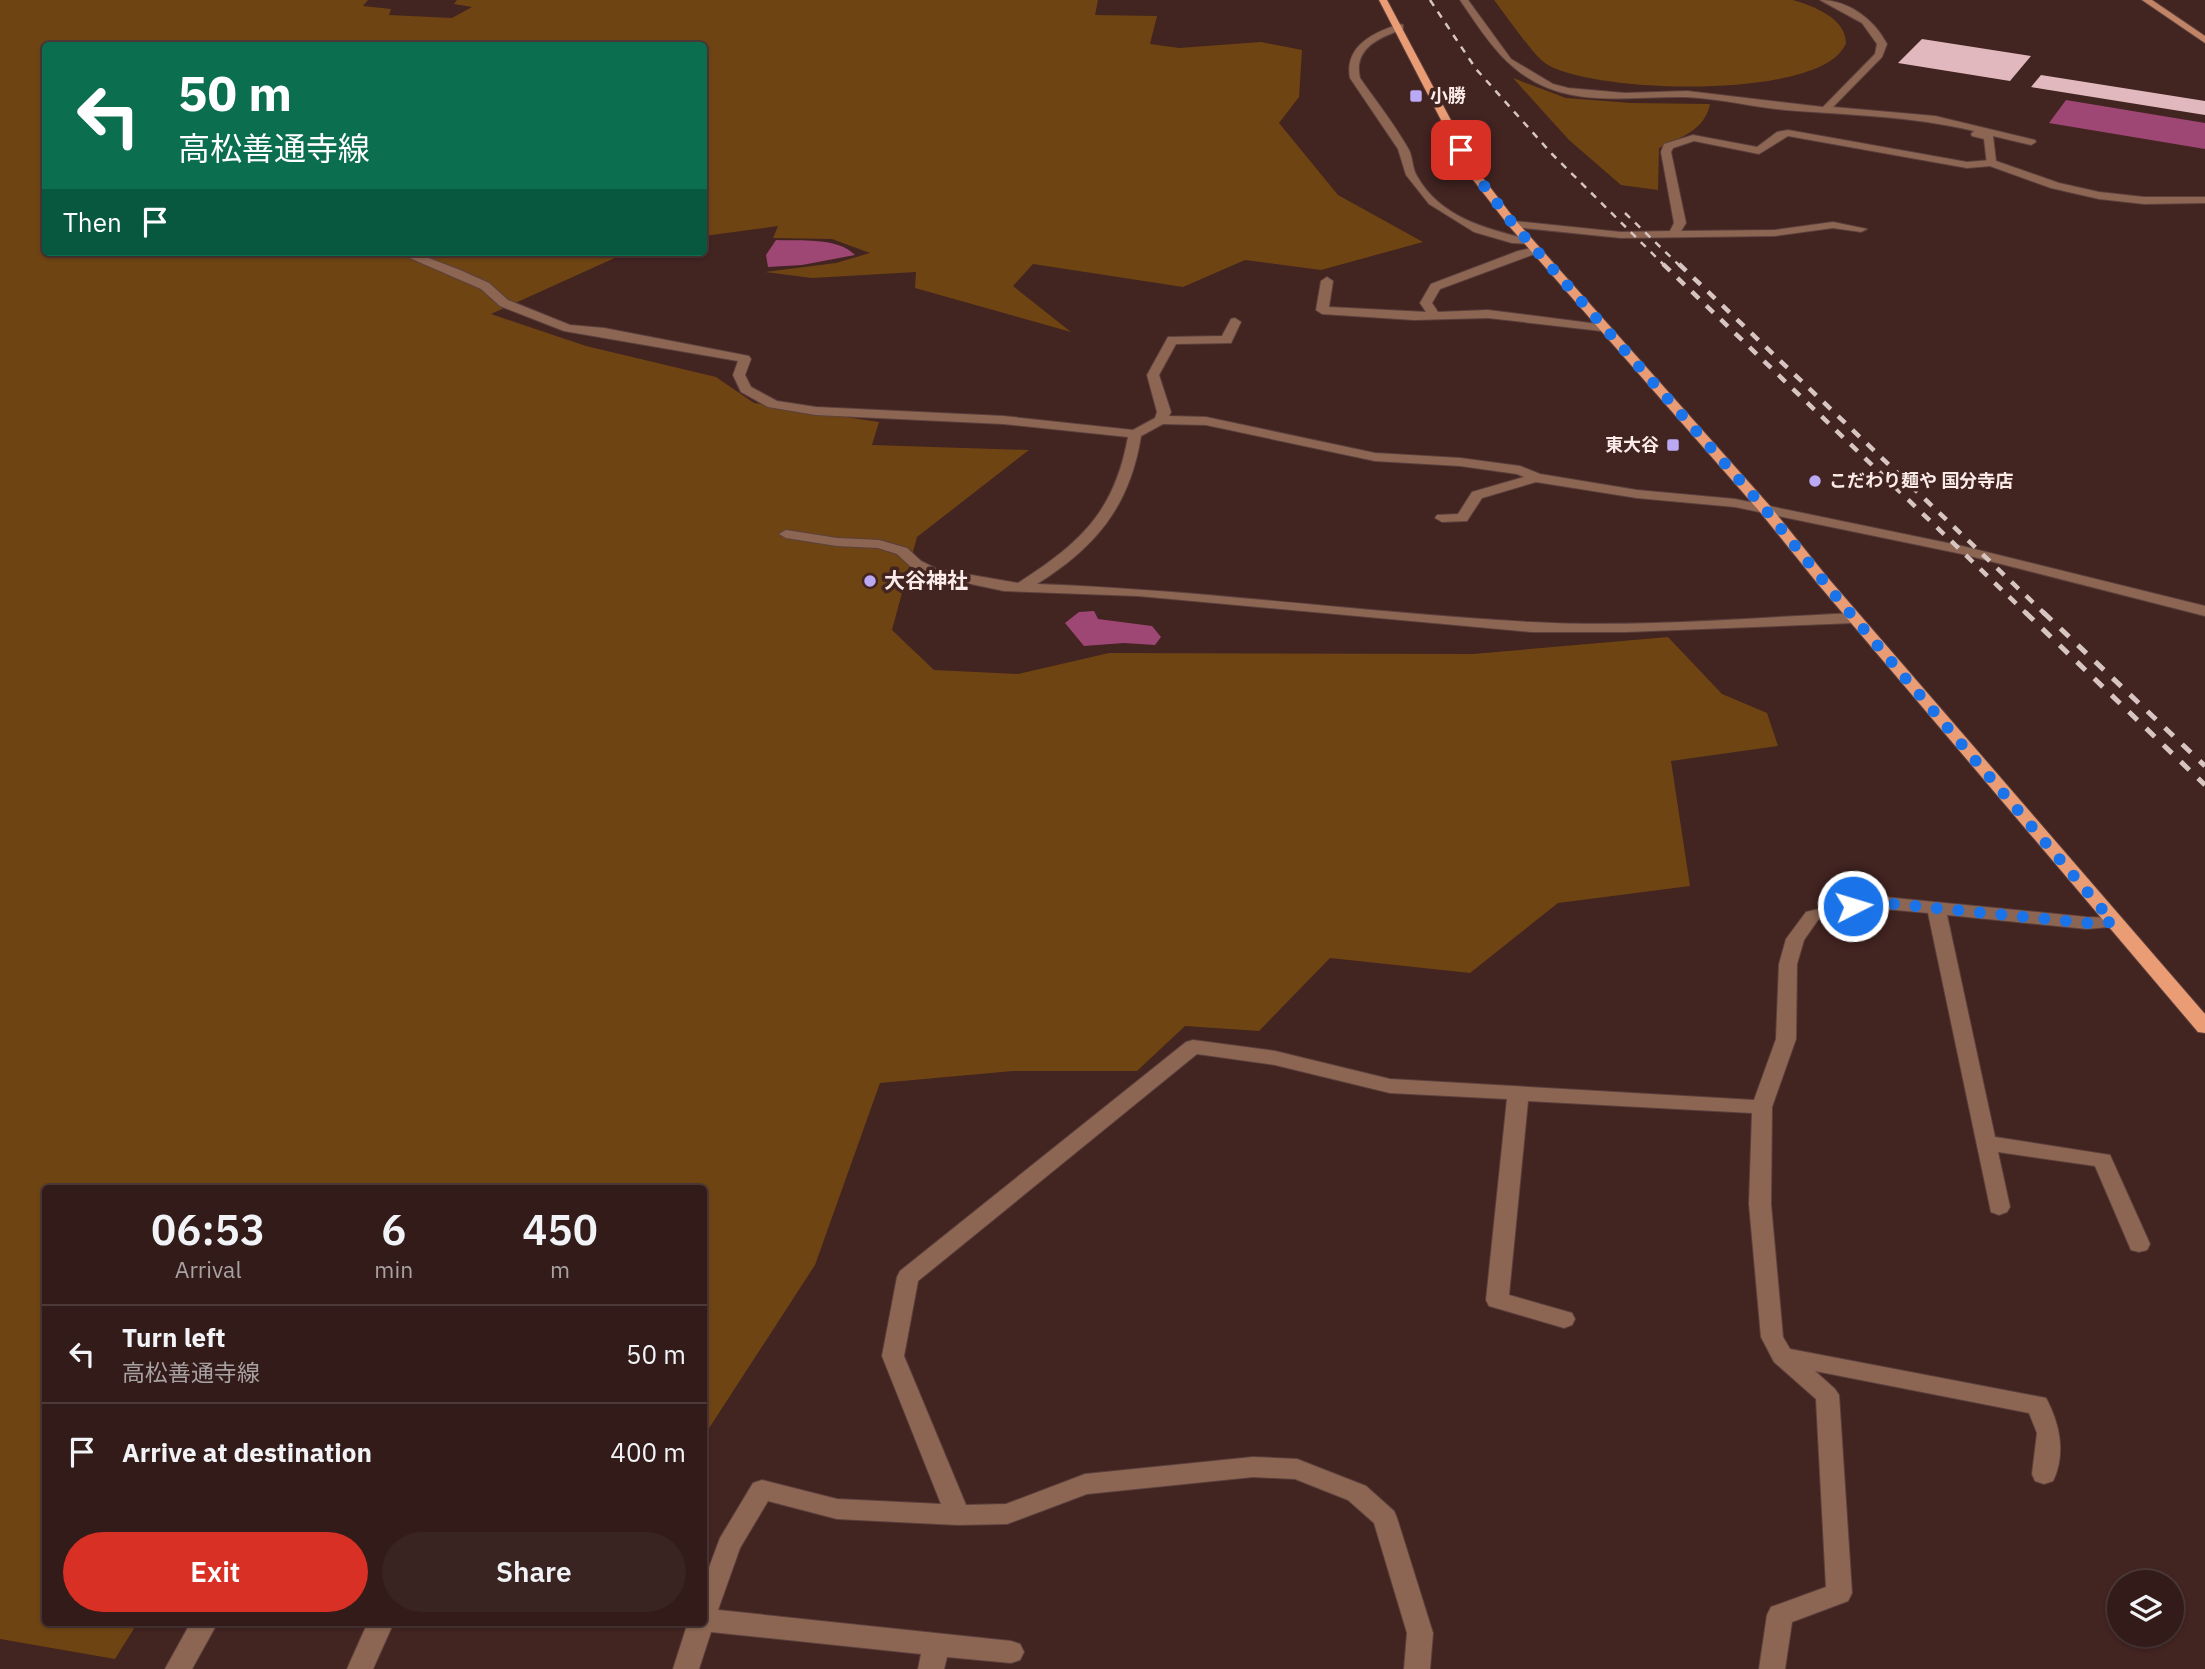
<!DOCTYPE html>
<meta charset="utf-8">
<style>
:root{--surface:#321b19;--page:#3a2422;--text:#f1f3f6;--muted:#a8a1a2;--line:#4d3938;--accent:#d93025}
body{margin:0;font-family:"IBM Plex Sans","Noto Sans JP",sans-serif;background:var(--page);color:var(--text);height:100vh;display:flex;flex-direction:column;font-size:26px;white-space:nowrap}
*{box-sizing:border-box;margin:0}
p{font-size:23px;color:var(--muted)}
.icon{flex:none;width:38px;height:38px;fill:none;stroke:currentColor;stroke-width:2;stroke-linecap:round;stroke-linejoin:round}
.map{position:relative;flex:1;overflow:hidden}
.details{position:absolute;left:42px;top:1185px;width:665px;height:441px;display:flex;flex-direction:column;background:var(--surface);border-radius:7px;box-shadow:0 2px 5px #0004,0 0 0 2px var(--line)}
.details>*{flex:none}
.hud{position:absolute;left:42px;top:42px;width:665px;height:214px;border-radius:7px;box-shadow:0 2px 5px #0004,0 0 0 2px var(--line);background:#0b6e4f;color:#fff;overflow:hidden}
.buttons{position:absolute;left:2107px;top:1570px;display:grid;gap:14px}
.buttons a{display:grid;place-items:center;width:77px;height:77px;border-radius:50%;background:var(--surface);box-shadow:0 2px 5px #0004,0 0 0 2px var(--line);font-size:35px}
.pin{position:absolute;display:grid;place-items:center;width:60px;height:60px;color:#fff;margin:-30px;border-radius:14px;box-shadow:0 4px 10px #0006}
.me{position:absolute;width:77px;margin:-38px;rotate:85deg;stroke-linejoin:round;filter:drop-shadow(0 0 5px #0008)}
.turn{display:flex;align-items:center;gap:24px;height:147px;padding:0 21px;font-size:32px}
.turn .icon{width:91px;height:91px;stroke-width:2.5}
.turn b{display:block;font-size:49px;line-height:60px}
.then{display:flex;align-items:center;height:66px;padding:0 21px;background:#0003;gap:14px;font-size:26px}
.eta{display:flex;justify-content:space-evenly;align-items:center;height:119px;text-align:center}
.eta b{font-size:42px;font-weight:600;line-height:49px}
.primary-button{display:flex;gap:14px;margin-top:auto;padding:14px 21px}
.primary-button a{flex:1;height:80px;border-radius:42px;background:var(--accent);color:#fff;font-size:28px;font-weight:600;line-height:80px;text-align:center}
.primary-button a+a{background:var(--page);color:var(--text)}
ul{padding:0;list-style:none}
li{display:flex;align-items:center;gap:21px;height:98px;padding:0 21px;border-top:2px solid var(--line)}
li div{flex:1}
li b{display:block;font-size:26px}
li em{font-style:normal}
.map>svg:first-child{display:block}
</style>
<div class="map">
<svg width="2205" height="1669" viewBox="0 0 2205 1669">
<rect width="100%" height="100%" fill="#422421"/>
<g fill="#6e4413">
<path d="M0 0H368L363 6 391 9 389 15 452 18 472 7 454 4 457 0H1098L1095 15 1157 16 1150 44 1179 48 1261 42 1302 50 1299 97 1279 123 1338 195 1423 242 1321 270 1245 260 1183 287 1033 264 1013 286 1071 332 915 288 916 272 812 278 765 272 836 263 870 253 832 239 773 238 778 226 704 236V46H46V252H628L491 314 586 346 716 377 754 403 879 422 872 445 1029 450 917 537 892 630 934 670 1018 674 1109 653 1473 654 1668 637 1722 694 1767 713 1778 746 1671 761 1690 886 1558 903 1470 973 1330 958 1259 1031 1185 1026 1137 1071H1013L880 1083 815 1265 704 1436V1188H46V1622H138L115 1659 0 1639Z"/>
<path d="M1494 0H1793C1813 6 1846 18 1846 43 1825 101 1589 94 1545 63 1533 55 1505 14 1494 0Z"/>
<path d="M1513 78 1566 98 1631 103 1710 104C1705 130 1680 138 1659 148L1658 190 1621 185 1569 140Z"/>
</g>
<g fill="#9e4774">
<path d="M2066 100 2205 123V149L2049 123Z"/>
<path d="M776 240C799 241 838 237 855 255L802 265 768 267 766 255Z"/>
<path d="M1094 611 1098 619 1152 626 1161 637 1155 645 1124 643 1084 646 1065 623 1079 612Z"/>
</g>
<g fill="#e0b8be">
<path d="M1922 39 2031 56 2010 81 1898 63Z"/>
<path d="M2041 75 2205 101V115L2031 87Z"/>
</g>
<g fill="none" stroke-linecap="round" stroke-linejoin="round">
<defs>
<path id="lane" d="M1460 0H1468L1511 59 1553 84 1568 88 1625 93 1687 91 1823 107 1875 54 1877 44 1862 23 1820 0C1848 0 1874 19 1887 44L1882 57 1833 107 1935 116 2035 140 2036 142 2031 145 1993 136 1996 161 2059 183 2099 192 2144 197H2205V203L2144 204 2099 199 2051 188 1987 165 1984 139 1972 136 1971 134 1974 131C1911 116 1849 115 1785 110 1751 107 1718 98 1685 97 1641 96 1590 105 1548 88 1505 71 1485 36 1460 0Z"/>
<g id="street">
<path d="M1400 24 1403 25V29C1379 38 1353 48 1360 78 1376 101 1395 125 1409 150 1413 158 1412 168 1417 176 1440 218 1489 230 1532 240V244L1512 243 1474 232 1429 204 1406 175 1398 149 1350 78C1344 46 1374 32 1400 24Z"/>
<path d="M1788 130 1967 162 1991 160 1996 163 1991 166 1967 168 1788 136 1759 154 1694 141 1673 148 1671 152 1686 223 1681 231 1775 230 1833 222 1867 229 1861 232 1833 228 1775 236 1621 238 1513 227 1507 224 1513 221 1621 232 1670 231 1674 223 1661 152 1664 144 1693 135 1757 147 1777 132Z"/>
<path d="M1536 247 1540 248V252L1440 289 1432 303 1438 312 1488 310 1606 325 1610 326V332L1488 318 1414 320 1322 314 1316 310 1321 281 1327 277 1333 281 1329 307 1426 312 1420 303 1431 284 1518 251Z"/>
<path d="M396 252H413L460 270 489 283 508 300 570 325 604 328 749 356 751 359 745 375 751 387 777 401 816 407 1003 416 1133 430 1155 418 1157 412 1147 375 1168 337 1222 336 1231 319 1235 318 1241 322 1231 343 1176 344 1159 375 1171 412 1169 416 1206 417 1375 453 1460 458 1520 466 1540 474 1637 490 1735 499 1962 546 2205 606V616L1962 554 1735 507 1637 498 1536 482 1482 498 1467 521 1442 522 1435 518 1437 515 1458 514 1472 492 1524 477 1517 474 1460 466 1375 461 1206 425 1163 424 1141 436C1130 506 1096 547 1037 584 1202 590 1365 613 1530 622 1637 628 1747 618 1854 613L1862 618 1854 623 1626 632H1531L1138 596 1004 591 928 575 911 567 897 554 878 548 837 546 786 538 779 534 786 530 837 538 879 540 907 548 921 561 937 569 1018 583C1080 543 1114 513 1128 437L1003 424 816 415 768 407 741 392 733 375 738 361 564 331 500 306 481 289Z"/>
<path d="M1874 896 2087 917 2120 918 2122 922 2120 926 2087 929 1947 915 1995 1137 2110 1155 2150 1244 2147 1250 2139 1252 2131 1250 2095 1166 1998 1152 2010 1207 2007 1212 1999 1215 1991 1212 1928 913 1874 908 1818 920 1804 940 1797 964 1796 1039 1772 1107 1771 1204 1783 1337 1790 1349 2046 1398C2060 1424 2066 1454 2053 1481L2044 1484 2035 1481 2032 1474 2037 1433 2029 1413 1815 1371 1835 1389 1839 1395 1852 1593 1848 1601 1792 1622 1785 1669H1759L1767 1615 1771 1607 1826 1587 1816 1399 1774 1362 1761 1337 1749 1204 1752 1113 1528 1101 1509 1295 1572 1313 1575 1319 1572 1325 1564 1328 1489 1306 1486 1300 1507 1099 1390 1093 1275 1065 1197 1054 918 1281 904 1356 966 1505 1006 1504 1085 1474 1253 1457 1297 1459 1366 1486 1394 1511 1397 1518 1433 1633 1430 1669H1404L1407 1633 1374 1523 1348 1500 1295 1479 1253 1477 1087 1494 1007 1524 958 1525 837 1519 768 1501 740 1548 718 1610 1011 1641 1020 1644 1024 1652 1020 1660 1011 1663 947 1657 944 1669H918L921 1654 711 1632 699 1669H673L688 1622H704V1581L720 1538 753 1483 762 1480 837 1499 941 1504 882 1356 897 1277 900 1271 1186 1042 1193 1040 1275 1051 1390 1079 1754 1100 1776 1039 1779 964 1786 939 1806 912Z"/>
<path d="M191 1622H218L192 1669H165Z"/>
<path d="M368 1622H394L373 1669H347Z"/>
</g>
<path id="secondary" d="M2142 0H2152L2205 36V43Z"/>
<path id="primary" d="M1379 0H1387L1479 173 1517 222 1770 506 1828 578 2205 1014V1033L2198 1032 1818 584 1760 512 1509 226 1470 176Z"/>
</defs>
<use href="#lane" stroke="#5c403d" stroke-width="2"/>
<use href="#street" stroke="#5c403d" stroke-width="2"/>
<use href="#secondary" stroke="#5c403d" stroke-width="2"/>
<use href="#primary" stroke="#5c403d" stroke-width="2"/>
<use href="#lane" fill="#8c6653" fill-rule="evenodd"/>
<use href="#street" fill="#8c6653" fill-rule="evenodd"/>
<use href="#secondary" fill="#c18466" fill-rule="evenodd"/>
<use href="#primary" fill="#ea9c75" fill-rule="evenodd"/>
<g stroke="#d7c5c2" stroke-width="2.5" stroke-dasharray="7 7" stroke-linecap="butt">
<path d="M1430 0 1476 69 1552 154 1665 266"/>
<path d="M1625 213 1680 266"/>
</g>
<g stroke="#d7c5c2" stroke-width="4.5" stroke-dasharray="10 10" stroke-linecap="butt">
<path d="M1663 264 2027 614"/>
<path d="M1679 264 2045 614"/>
</g>
<g stroke="#d7c5c2" stroke-width="5" stroke-dasharray="12 12" stroke-linecap="butt">
<path d="M2025 612 2205 785"/>
<path d="M2043 612 2205 766"/>
</g>
</g>
<g fill="none" stroke-linecap="round" stroke-linejoin="round">
<path stroke="#1a73e8" stroke-width="12" stroke-dasharray="0 21.6" d="M1461 150 1475 174 1513 224 1765 509 1838 599 2113 922 2087 923 1874 902 1853 906"/>
</g>
<g fill="#baaaf6" stroke="#422421" stroke-width="2.5">
<rect x="1409" y="89" width="14" height="14" rx="3.5"/>
<rect x="1666" y="438" width="14" height="14" rx="3.5"/>
<circle cx="1815" cy="481" r="7"/>
<circle cx="870" cy="581" r="7"/>
</g>
<g text-anchor="middle" stroke-width="7" stroke-linejoin="round" paint-order="stroke">
<g font-size="18" font-weight="bold" fill="#fcece9" stroke="#422421" text-anchor="start">
<text x="1430" y="102">小勝</text>
<text x="1659" y="451" text-anchor="end">東大谷</text>
<text x="1829" y="487">こだわり麺や 国分寺店</text>
</g>
<g font-size="21" font-weight="bold" fill="#fcece9" stroke="#422421" text-anchor="start">
<text x="884" y="588">大谷神社</text>
</g>
</g>
</svg>
<div class="buttons">
<a><svg class="icon" aria-label="layers" viewBox="0 0 24 24"><path d="M12 4l9 5-9 5-9-5zM3 14l9 5 9-5"/></svg></a>
</div>
<div class="pin" style="left:1461px;top:150px;background:#d93025"><svg class="icon" aria-label="arrive" viewBox="0 0 24 24"><path d="M6 21V4h12l-3 4 3 4H6"/></svg></div>
<svg class="me" style="left:1853px;top:906px" viewBox="-20 -20 40 40"><circle r="17" fill="#1a73e8" stroke="#fff" stroke-width="3"/><path d="M0-11L8 9 0 5-8 9z" fill="#fff"/></svg>
<div class="hud">
<div class="turn"><svg class="icon" aria-label="left" viewBox="0 0 24 24"><path d="M17 20v-9H6M10 6l-5 5 5 5"/></svg><div><b>50 m</b>高松善通寺線</div></div>
<div class="then">Then<svg class="icon" aria-label="arrive" viewBox="0 0 24 24"><path d="M6 21V4h12l-3 4 3 4H6"/></svg></div>
</div>
<section class="details">
<div class="eta">
<div><b>06:53</b><p>Arrival</p></div>
<div><b>6</b><p>min</p></div>
<div><b>450</b><p>m</p></div>
</div>
<ul>
<li><svg class="icon" aria-label="left" viewBox="0 0 24 24"><path d="M17 20v-9H6M10 6l-5 5 5 5"/></svg><div><b>Turn left</b><p>高松善通寺線</p></div><em>50 m</em></li>
<li><svg class="icon" aria-label="arrive" viewBox="0 0 24 24"><path d="M6 21V4h12l-3 4 3 4H6"/></svg><div><b>Arrive at destination</b></div><em>400 m</em></li>
</ul>
<div class="primary-button"><a>Exit</a><a>Share</a></div>
</section>
</div>
